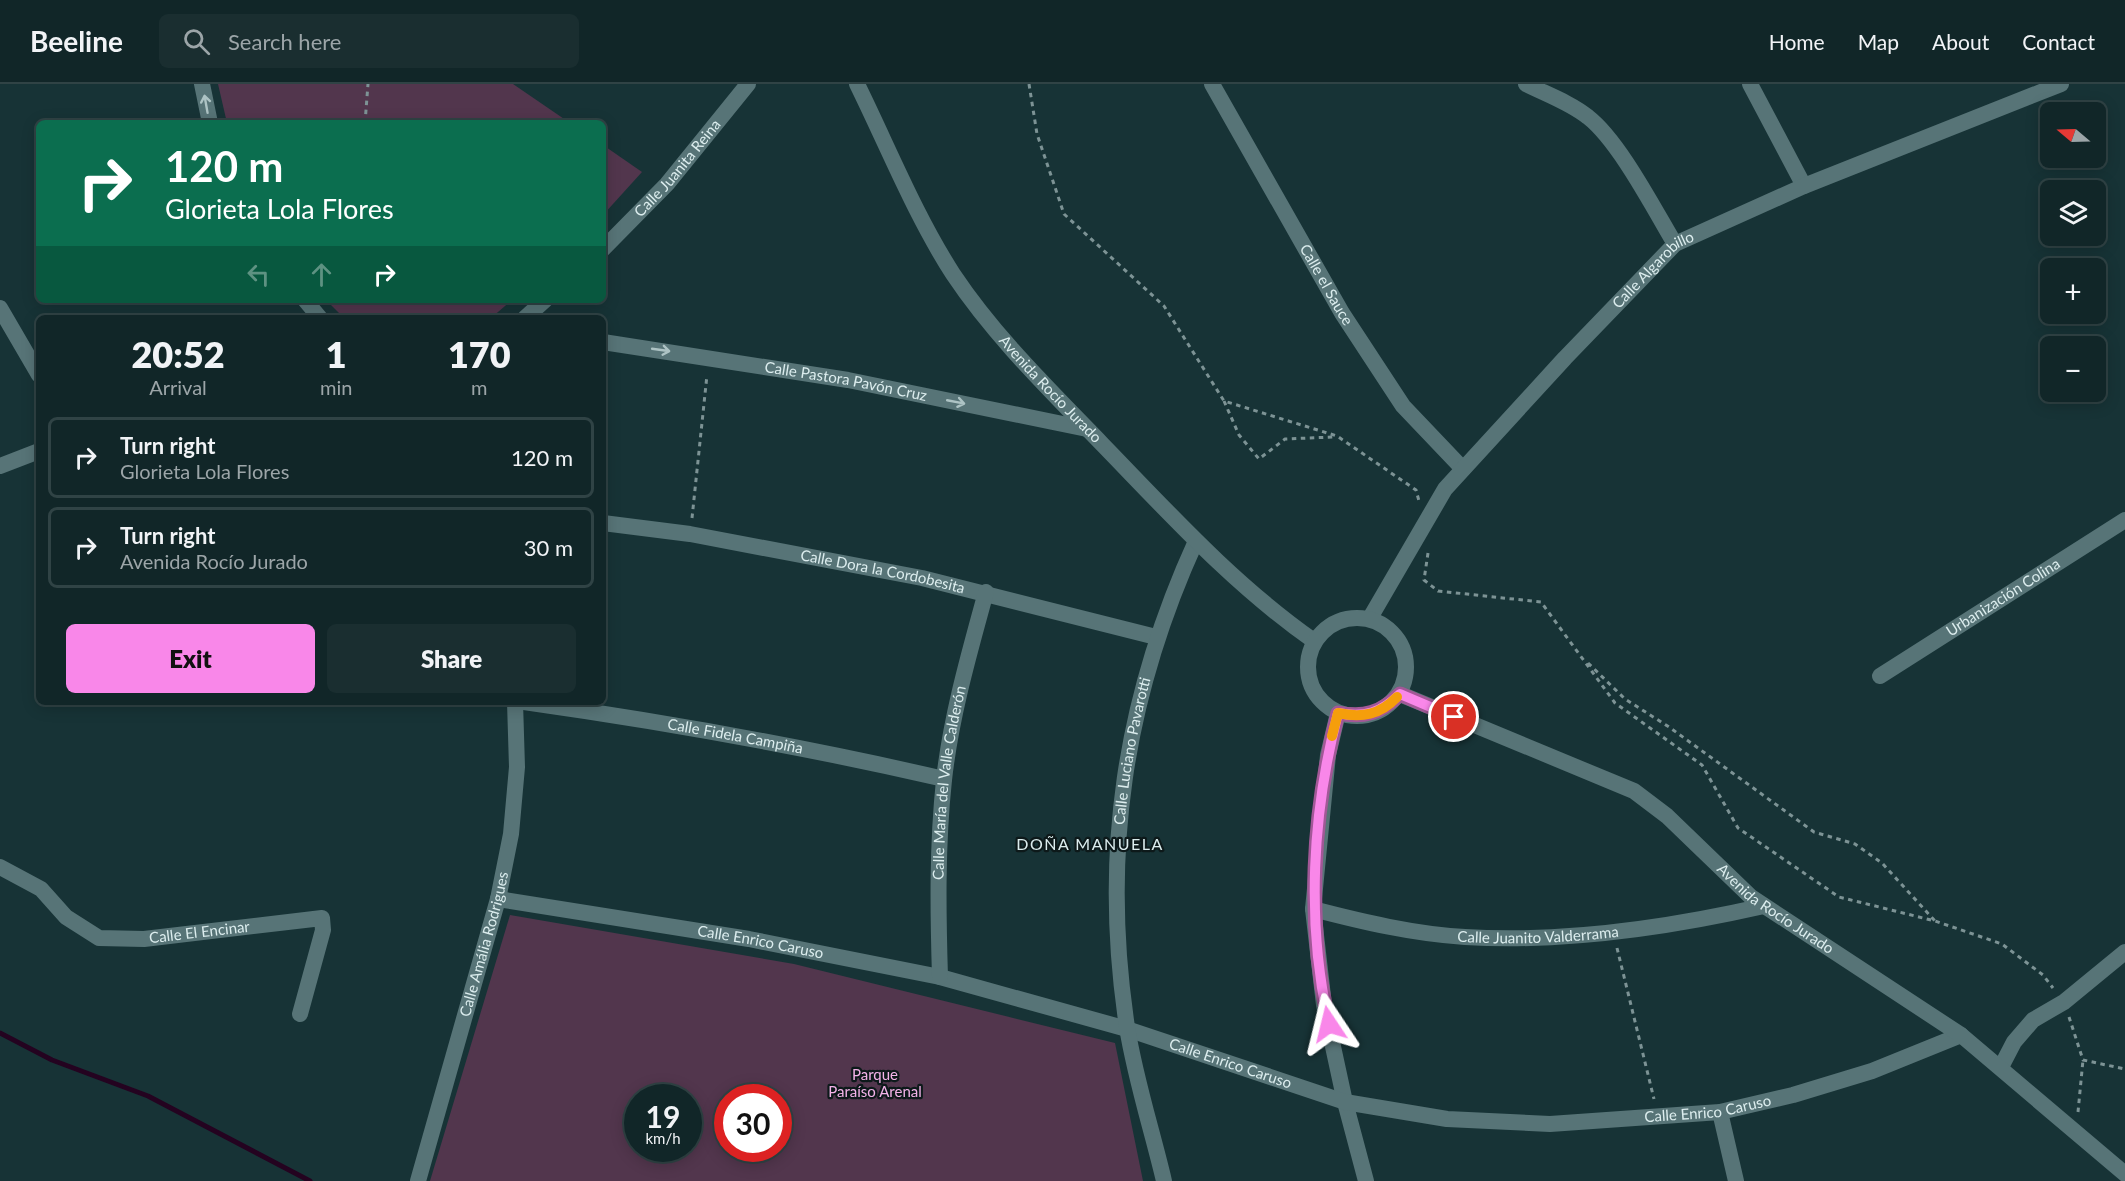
<!DOCTYPE html>
<meta charset="utf-8">
<style>
:root{--surface:#112628;--page:#1a2e30;--text:#f1f3f6;--muted:#9ca5a8;--line:#304345;--accent:#f987e9}
body{margin:0;font-family:Lato,sans-serif;background:var(--page);color:var(--text);height:100vh;display:flex;flex-direction:column;font-size:22px;white-space:nowrap}
*{box-sizing:border-box;margin:0}
p{font-size:20px;color:var(--muted)}
.icon{flex:none;width:33px;height:33px;fill:none;stroke:currentColor;stroke-width:2;stroke-linecap:round;stroke-linejoin:round}
.map{position:relative;flex:1;overflow:hidden}
.side{position:absolute;left:36px;top:231px;width:570px;height:390px;display:flex;flex-direction:column;background:var(--surface);border-radius:9px;box-shadow:0 3px 15px #0003,0 0 0 2px var(--line)}
.side>*{flex:none}
.guide{position:absolute;left:36px;top:36px;width:570px;height:183px;border-radius:9px;box-shadow:0 3px 15px #0003,0 0 0 2px var(--line);background:#0b6e4f;color:#fff;overflow:hidden}
.needle{width:39px;rotate:289deg}
.buttons{position:absolute;left:2040px;top:18px;display:grid;gap:12px}
.buttons a{display:grid;place-items:center;width:66px;height:66px;border-radius:9px;background:var(--surface);box-shadow:0 3px 15px #0003,0 0 0 2px var(--line);font-size:30px}
.speed{position:absolute;left:624px;top:1000px;display:flex;gap:12px;font-size:30px;font-weight:700;text-align:center}
.speed>*{display:grid;place-content:center;width:78px;height:78px;border-radius:50%;background:var(--surface);box-shadow:0 3px 15px #0003,0 0 0 2px var(--line);line-height:1}
.speed small{font-size:15px;font-weight:400}
.speed .limit{border:9px solid #d22;background:#fff;color:#111}
.pin{position:absolute;display:grid;place-items:center;width:51px;height:51px;color:#fff;margin:-26px;border:3px solid #fff;border-radius:50%;box-shadow:0 2px 6px #0007}
.me{position:absolute;width:66px;margin:-33px;rotate:350deg;stroke-linejoin:round;filter:drop-shadow(0 0 4px #0008)}
.turn{display:flex;align-items:center;gap:21px;height:126px;padding:0 30px;font-size:27px}
.turn .icon{width:78px;height:78px;stroke-width:2.5}
.turn b{display:block;font-size:42px;line-height:51px}
.lanes{display:flex;align-items:center;height:57px;padding:0 30px;background:#0003;justify-content:center;gap:30px;direction:ltr}
.lanes .off{opacity:.35}
.eta{display:flex;justify-content:space-evenly;align-items:center;height:102px;text-align:center}
.eta b{font-size:36px;font-weight:800;line-height:42px}
.cta{display:flex;gap:12px;margin-top:auto;padding:12px 30px}
.cta a{flex:1;height:69px;border-radius:9px;background:var(--accent);color:#111;font-size:24px;font-weight:800;line-height:69px;text-align:center}
.cta a+a{background:var(--page);color:var(--text)}
ul{padding:0;list-style:none}
li{display:flex;align-items:center;gap:18px;height:81px;margin:0 12px 9px;padding:0 18px;border:3px solid var(--line);border-radius:9px}
li div{flex:1}
li b{display:block;font-size:22px}
li em{font-style:normal}
header{display:flex;align-items:center;gap:36px;box-sizing:border-box;height:84px;padding:0 30px;background:var(--surface);border-bottom:2px solid var(--line)}
header strong{font-size:28px}
nav{display:flex;gap:33px;margin-inline-start:auto;font-size:21px}
.search{width:420px;height:54px;background:var(--page);display:flex;align-items:center;gap:15px;box-sizing:border-box;padding:0 21px;border-radius:9px;color:var(--muted);font-size:22px}
.map>svg:first-child{display:block}
</style>
<header>
<strong>Beeline</strong>
<div class="search"><svg class="icon" aria-label="search" viewBox="0 0 24 24"><circle cx="10" cy="10" r="6"/><path d="M15 15l6 6"/></svg>Search here</div>
<nav><a>Home</a><a>Map</a><a>About</a><a>Contact</a></nav>
</header>
<div class="map">
<svg width="2125" height="1097" viewBox="0 0 2125 1097">
<rect width="100%" height="100%" fill="#173336"/>
<g fill="#52364d" fill-rule="evenodd">
<path d="M218 0H513L570 39H227Z"/>
<path d="M603 61 642 88 603 131Z"/>
<path d="M326 216H512L491 234H344Z"/>
<path d="M510 831 794 880 1115 959 1143 1097H430ZM638 1014H688V1065H638ZM728 1014H778V1065H728Z"/>
</g>
<g fill="none" stroke-linecap="round" stroke-linejoin="round">
<path stroke="#240320" stroke-width="5" d="M0 949 52 976 148 1012 310 1097"/>
<g stroke="#7d9395" stroke-width="3" stroke-dasharray="4.5 4.5" stroke-linecap="butt">
<path d="M1029 0 1037 50 1064 130 1164 222 1224 317 1337 352 1416 406 1419 417"/>
<path d="M365 39 368 0"/>
<path d="M1224 317 1239 351 1259 375 1285 355 1333 353"/>
<path d="M692 434 707 291"/>
<path d="M1428 469 1424 496 1438 507 1541 518 1615 619 1702 681 1738 744 1839 813 1935 837 2002 860 2043 891 2053 904"/>
<path d="M1588 579 1625 615 1669 643 1814 748 1855 760 1882 779 1935 837"/>
<path d="M1617 864 1654 1015"/>
<path d="M2069 933 2083 976 2125 985"/>
<path d="M2078 1028 2083 976"/>
</g>
<g stroke="#577477" stroke-width="16">
<path d="M202 0 210 39"/>
<path id="s1" d="M1212 0 1342 229 1403 322 1463 385"/>
<path d="M1526 0C1546 10 1571 19 1588 33 1619 57 1654 125 1675 160"/>
<path d="M1750 0 1804 102"/>
<path id="s2" d="M603 165 667 100 748 0"/>
<path d="M305 216 320 234"/>
<path d="M0 224 39 291"/>
<path d="M525 234 545 216"/>
<path id="s3" d="M603 258 848 296 1087 345"/>
<path d="M0 382 39 367"/>
<path id="s4" d="M603 439 690 450 922 494 1156 553"/>
<path id="s5" d="M1370 534 1445 405 1565 274 1675 160 1804 102 2061 0"/>
<path id="s6" d="M1880 592 2125 436"/>
<path id="s7" d="M524 618C666 638 805 663 944 695"/>
<path d="M1338 629 1328 671 1313 825 1324 921 1345 1018 1366 1097"/>
<path id="s8" d="M0 783 41 805 66 833 99 854 144 855 322 834 323 846 300 930"/>
<path id="s9" d="M498 815 749 855 940 893 1127 945 1345 1018 1447 1035 1550 1040 1720 1028 1793 1011 1872 987 1961 951"/>
<path id="s10" d="M1313 825C1363 838 1414 850 1465 853 1565 859 1667 844 1764 822"/>
<path id="s11" d="M940 893C938 827 937 762 944 696 951 632 969 570 986 508"/>
<path d="M2001 983 2014 958 2033 936 2064 918 2125 868"/>
<path d="M1720 1028 1736 1097"/>
<path id="s12" d="M418 1097 498 815 511 750 517 683 515 618"/>
<path id="s13" d="M1164 1097C1152 1046 1135 994 1127 943 1101 771 1124 615 1196 457"/>
</g>
<g stroke="#577477" stroke-width="16">
<path id="s14" d="M857 0C888 63 915 131 953 190 995 253 1050 306 1102 360 1170 430 1234 501 1314 557"/>
<circle cx="1357" cy="583" r="49"/>
<path id="s15" d="M1400 610 1634 707 1667 732 1751 813 1961 951 2125 1090"/>
</g>
</g>
<defs><path id="oneway-shaft" d="M-6 0H5M1.5-3L5.5 0L1.5 3" fill="none" stroke-width="1.6" stroke-linecap="round" stroke-linejoin="round" transform="scale(1.5)"/></defs>
<g stroke="#adc3c4">
<use href="#oneway-shaft" transform="translate(206 20) rotate(-100)"/>
<use href="#oneway-shaft" transform="translate(661 266) rotate(8)"/>
<use href="#oneway-shaft" transform="translate(956 318) rotate(11)"/>
</g>
<g fill="none" stroke-linecap="round" stroke-linejoin="round">
<defs>
<path id="route" d="M1329 940C1306 839 1312 729 1338 629 1364 634 1381 629 1400 610L1454 633"/>
</defs>
<use href="#route" stroke="#a25897" stroke-width="15"/>
<use href="#route" stroke="#f987e9" stroke-width="10"/>
<path stroke="#f59e0b" stroke-width="10" d="M1332 652 1338 629C1362 634 1380 631 1397 613"/>
</g>
<g text-anchor="middle" stroke-width="4.5" stroke-linejoin="round" paint-order="stroke">
<g font-size="15" fill="#dcedee" stroke="#0d191a">
<text dy="5" stroke="none"><textPath href="#s2" startOffset="110">Calle Juanita Reina</textPath></text>
<text dy="5" stroke="none"><textPath href="#s5" startOffset="452">Calle Algarobillo</textPath></text>
<text dy="5" stroke="none"><textPath href="#s1" startOffset="231">Calle el Sauce</textPath></text>
<text dy="5" stroke="none"><textPath href="#s3" startOffset="246">Calle Pastora Pavón Cruz</textPath></text>
<text dy="5" stroke="none"><textPath href="#s14" startOffset="364">Avenida Rocío Jurado</textPath></text>
<text dy="5" stroke="none"><textPath href="#s4" startOffset="284">Calle Dora la Cordobesita</textPath></text>
<text dy="5" stroke="none"><textPath href="#s6" startOffset="146">Urbanización Colina</textPath></text>
<text dy="5" stroke="none"><textPath href="#s7" startOffset="214">Calle Fidela Campiña</textPath></text>
<text dy="5" stroke="none"><textPath href="#s13" startOffset="436">Calle Luciano Pavarotti</textPath></text>
<text dy="5" stroke="none"><textPath href="#s11" startOffset="195">Calle María del Valle Calderón</textPath></text>
<text dy="5" stroke="none"><textPath href="#s15" startOffset="438">Avenida Rocío Jurado</textPath></text>
<text dy="5" stroke="none"><textPath href="#s8" startOffset="224">Calle El Encinar</textPath></text>
<text dy="5" stroke="none"><textPath href="#s10" startOffset="228">Calle Juanito Valderrama</textPath></text>
<text dy="5" stroke="none"><textPath href="#s9" startOffset="266">Calle Enrico Caruso</textPath></text>
<text dy="5" stroke="none"><textPath href="#s12" startOffset="246">Calle Amália Rodrigues</textPath></text>
<text dy="5" stroke="none"><textPath href="#s9" startOffset="752">Calle Enrico Caruso</textPath></text>
<text dy="5" stroke="none"><textPath href="#s9" startOffset="1238">Calle Enrico Caruso</textPath></text>
</g>
<g font-size="15" fill="#f4b3e9" stroke="#0d191a">
<text x="875" y="996">Parque<tspan x="875" dy="17">Paraíso Arenal</tspan></text>
</g>
<g font-size="16" letter-spacing="1.5" fill="#dcedee" stroke="#0d191a">
<text x="1090" y="766">DOÑA MANUELA</text>
</g>
</g>
</svg>
<div class="buttons">
<a><svg class="needle" viewBox="-14 -14 28 28"><path d="M0-13l5 13h-10z" fill="#e53935"/><path d="M0 13l5-13h-10z" fill="#9ca5a8"/></svg></a>
<a><svg class="icon" aria-label="layers" viewBox="0 0 24 24"><path d="M12 4l9 5-9 5-9-5zM3 14l9 5 9-5"/></svg></a>
<a>+</a>
<a>−</a>
</div>
<div class="speed"><div>19<small>km/h</small></div><div class="limit">30</div></div>
<div class="pin" style="left:1454px;top:633px;background:#d93025"><svg class="icon" aria-label="arrive" viewBox="0 0 24 24"><path d="M6 21V4h12l-3 4 3 4H6"/></svg></div>
<svg class="me" style="left:1329px;top:940px" viewBox="-20 -20 40 40"><path d="M0-17L14 15 0 8-14 15z" fill="#f987e9" stroke="#fff" stroke-width="4"/></svg>
<div class="guide">
<div class="turn"><svg class="icon" aria-label="right" viewBox="0 0 24 24"><path d="M7 20v-9h11M14 6l5 5-5 5"/></svg><div><b>120 m</b>Glorieta Lola Flores</div></div>
<div class="lanes"><svg class="icon off" aria-label="left" viewBox="0 0 24 24"><path d="M17 20v-9H6M10 6l-5 5 5 5"/></svg><svg class="icon off" aria-label="ahead" viewBox="0 0 24 24"><path d="M12 20V5M6 11l6-6 6 6"/></svg><svg class="icon" aria-label="right" viewBox="0 0 24 24"><path d="M7 20v-9h11M14 6l5 5-5 5"/></svg></div>
</div>
<section class="side">
<div class="eta">
<div><b>20:52</b><p>Arrival</p></div>
<div><b>1</b><p>min</p></div>
<div><b>170</b><p>m</p></div>
</div>
<ul>
<li><svg class="icon" aria-label="right" viewBox="0 0 24 24"><path d="M7 20v-9h11M14 6l5 5-5 5"/></svg><div><b>Turn right</b><p>Glorieta Lola Flores</p></div><em>120 m</em></li>
<li><svg class="icon" aria-label="right" viewBox="0 0 24 24"><path d="M7 20v-9h11M14 6l5 5-5 5"/></svg><div><b>Turn right</b><p>Avenida Rocío Jurado</p></div><em>30 m</em></li>
</ul>
<div class="cta"><a>Exit</a><a>Share</a></div>
</section>
</div>
